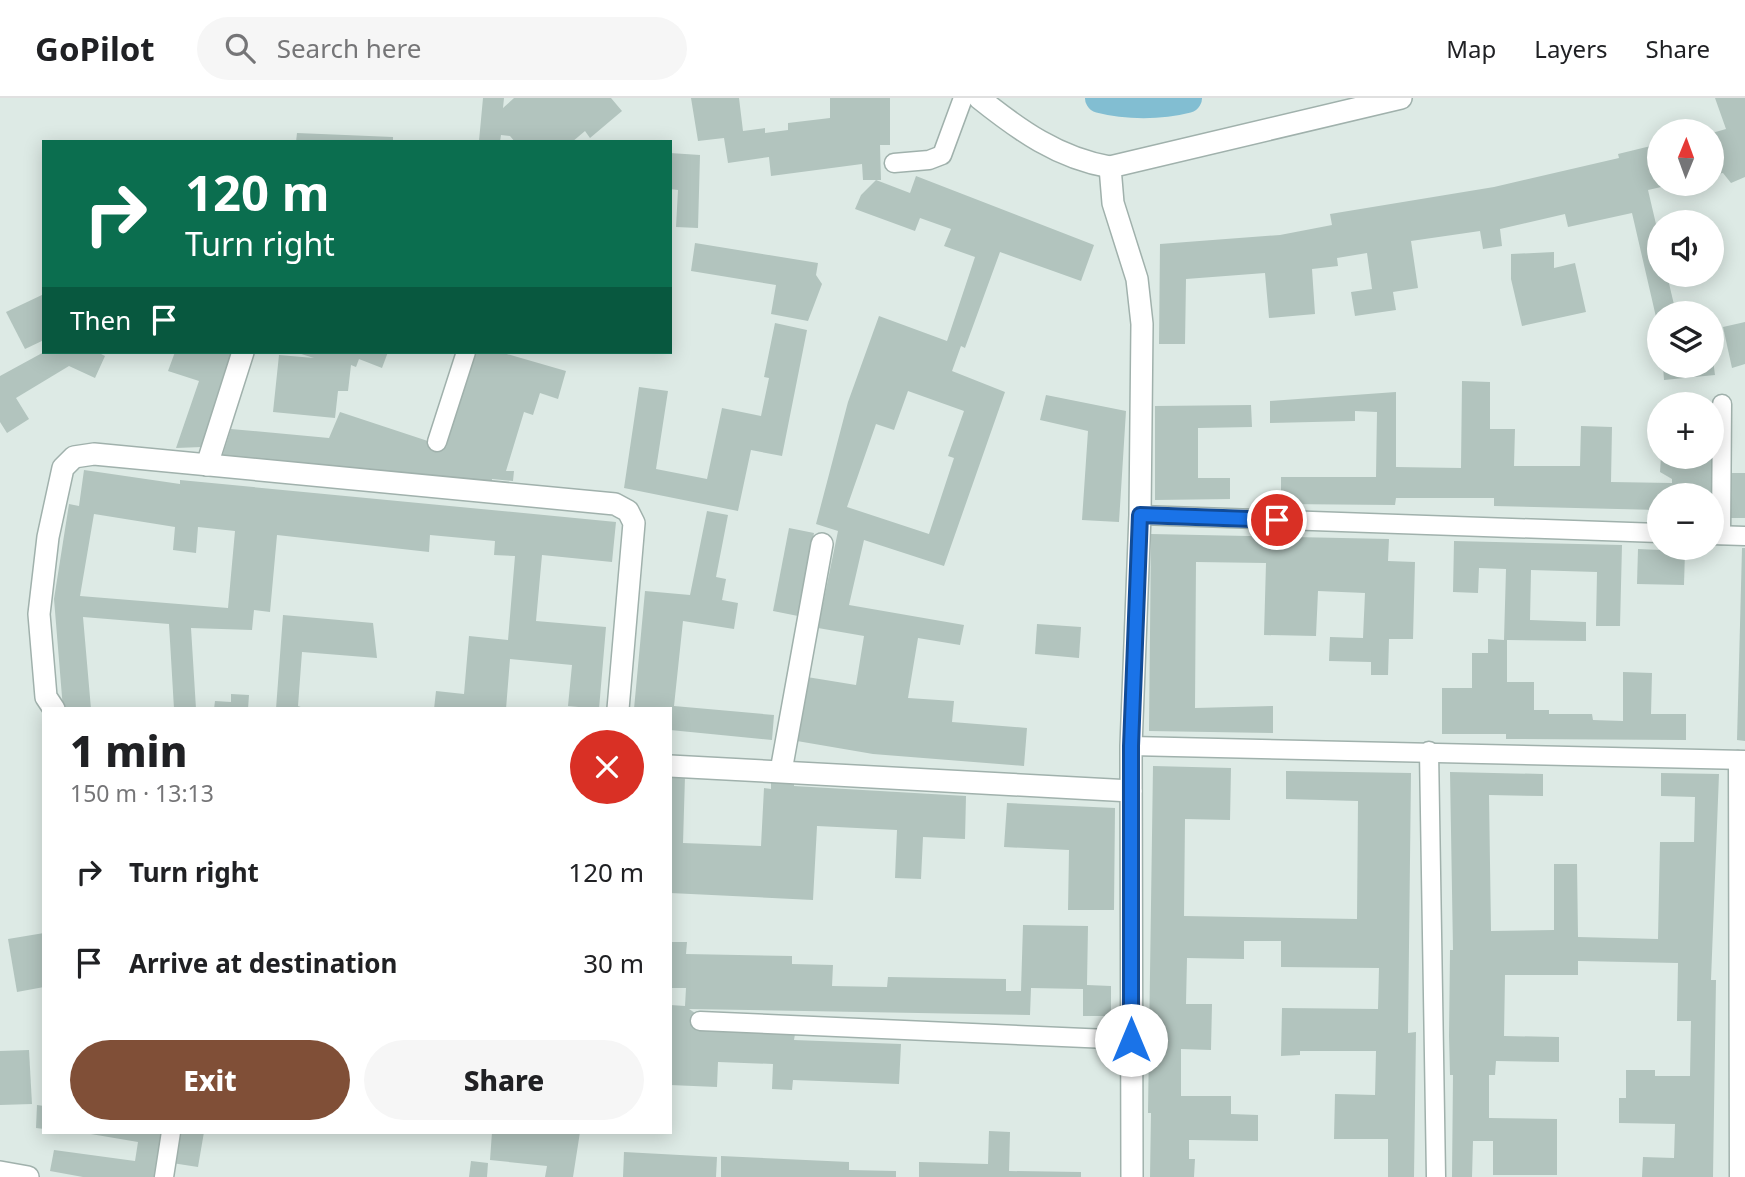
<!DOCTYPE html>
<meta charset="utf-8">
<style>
:root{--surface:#fff;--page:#f6f6f6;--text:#202124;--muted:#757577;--line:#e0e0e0;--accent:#804f37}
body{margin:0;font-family:"Noto Sans",sans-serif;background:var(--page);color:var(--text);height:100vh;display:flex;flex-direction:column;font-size:26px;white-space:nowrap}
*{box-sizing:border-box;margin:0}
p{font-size:23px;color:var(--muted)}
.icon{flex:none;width:38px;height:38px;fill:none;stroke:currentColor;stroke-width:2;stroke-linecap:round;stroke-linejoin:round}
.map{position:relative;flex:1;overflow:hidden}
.side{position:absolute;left:42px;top:609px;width:630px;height:427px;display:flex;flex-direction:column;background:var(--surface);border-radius:0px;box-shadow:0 4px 18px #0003}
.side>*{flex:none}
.hud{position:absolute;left:42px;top:42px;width:630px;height:214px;border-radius:0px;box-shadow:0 4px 18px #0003;background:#0b6e4f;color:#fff;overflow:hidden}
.needle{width:46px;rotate:1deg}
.controls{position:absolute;left:1647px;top:21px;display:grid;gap:14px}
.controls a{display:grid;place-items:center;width:77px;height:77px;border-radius:50%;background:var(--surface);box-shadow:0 4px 18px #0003;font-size:35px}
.pin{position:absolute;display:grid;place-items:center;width:60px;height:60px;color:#fff;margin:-30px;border:4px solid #fff;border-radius:50%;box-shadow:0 2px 7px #0007}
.me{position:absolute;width:77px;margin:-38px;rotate:0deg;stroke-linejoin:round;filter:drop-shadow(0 0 5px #0008)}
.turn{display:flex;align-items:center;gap:24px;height:147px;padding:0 28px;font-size:32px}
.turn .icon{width:91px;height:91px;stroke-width:2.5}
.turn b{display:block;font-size:49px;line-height:60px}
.then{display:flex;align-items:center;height:66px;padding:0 28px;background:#0003;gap:14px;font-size:26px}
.round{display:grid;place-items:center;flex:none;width:74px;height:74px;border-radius:37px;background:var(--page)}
.summary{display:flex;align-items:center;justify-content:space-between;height:119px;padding:0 28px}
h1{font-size:42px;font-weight:800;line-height:52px}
.button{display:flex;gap:14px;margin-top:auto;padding:14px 28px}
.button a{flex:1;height:80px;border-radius:42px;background:var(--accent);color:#fff;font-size:28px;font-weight:800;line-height:80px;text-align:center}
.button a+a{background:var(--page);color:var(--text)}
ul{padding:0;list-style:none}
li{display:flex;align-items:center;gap:21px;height:91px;padding:0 28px}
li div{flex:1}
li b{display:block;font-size:26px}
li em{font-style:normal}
header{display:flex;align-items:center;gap:42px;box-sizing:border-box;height:98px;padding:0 35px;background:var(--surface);border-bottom:2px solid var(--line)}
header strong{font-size:33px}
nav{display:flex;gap:38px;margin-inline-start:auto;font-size:24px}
.search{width:490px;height:63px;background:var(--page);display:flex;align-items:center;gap:18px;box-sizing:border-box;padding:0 24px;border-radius:38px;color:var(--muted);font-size:26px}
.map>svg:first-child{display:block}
</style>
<header>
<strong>GoPilot</strong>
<div class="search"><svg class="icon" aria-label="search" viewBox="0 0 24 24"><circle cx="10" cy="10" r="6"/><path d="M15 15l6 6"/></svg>Search here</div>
<nav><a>Map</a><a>Layers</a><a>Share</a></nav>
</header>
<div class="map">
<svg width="1745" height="1079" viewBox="0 0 1745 1079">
<rect width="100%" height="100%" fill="#ddeae5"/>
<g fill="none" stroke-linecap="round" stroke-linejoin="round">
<path stroke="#82bed2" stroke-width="30" d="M1100 0C1127 7 1160 7 1187 0"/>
</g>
<g fill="#b2c4be" fill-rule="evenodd">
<path d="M483 0H504L503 10 514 0H611L622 13 590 40 585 33 572 44H515L510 38 501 37 500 44 479 43Z"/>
<path d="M691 0H739L743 33 765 30V35L788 32V25L830 20V0H890V47H880L881 82H863L862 66 771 78 769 59 728 65 724 40 698 43Z"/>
<path d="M1715 0H1745V79L1731 85 1723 75 1712 77V35L1726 31Z"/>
<path d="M297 35 393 39V44H296Z"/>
<path d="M1659 46V86L1670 87 1648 92 1659 139V177H1667L1676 215H1659V232L1632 115 1568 129 1565 116 1500 131 1502 148 1483 151 1480 133 1411 143 1418 190 1393 194 1396 212 1355 218 1351 194 1372 191 1367 155 1337 160 1338 168 1312 171 1315 216 1269 220 1265 175 1186 181 1185 246H1159L1160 146 1280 137 1332 127 1330 116 1494 89 1619 60 1618 56Z"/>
<path d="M670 55 700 57 698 130 676 129 678 92 670 91Z"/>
<path d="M916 78 1094 147 1081 183 1000 154 965 250 961 248 952 273 1005 294 944 468 864 442 849 507 964 527 960 547 918 540 908 600 954 603 952 624 1027 630 1024 668 873 656 797 643 807 579 856 587 864 538 818 530 838 433 816 426 848 304 879 218 947 243 975 159 944 148 951 131 920 120 915 133 855 111 861 97 876 82 910 95ZM908 293 964 313 948 358 954 360 929 436 847 409 876 326 894 332Z"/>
<path d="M695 145 818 165 816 177 822 186 808 223 771 216 776 187 691 173Z"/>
<path d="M1554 154V170L1575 165 1586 214 1522 228 1511 181V156Z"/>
<path d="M44 196V242L25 251 6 214Z"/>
<path d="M1745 224V266L1732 270 1723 229Z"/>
<path d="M775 225 807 232 782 358 751 352 738 413 624 390 639 289 668 293 656 371 707 381 722 310 761 318 769 280 764 279Z"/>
<path d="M44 254H97L105 258 95 280 69 268 16 300 29 321 7 335 0 324V278Z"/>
<path d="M175 254H233L202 349 176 350 199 283 168 273Z"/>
<path d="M295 254H388L382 270 359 261 356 269 351 267 348 293H338L335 320 273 314 279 257 314 260Z"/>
<path d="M474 254H500L566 273 558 301 540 295 533 317 524 314 506 373H514L513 383 492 381V384L222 359 231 331 329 340 340 314 446 349Z"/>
<path d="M1712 254 1715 277 1664 282 1663 268H1712Z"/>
<path d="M1462 283 1490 284V331H1515L1514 368H1580L1581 328 1612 329 1611 384 1672 385V381L1660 374 1661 359H1713V368H1717V412H1712V397H1659V412L1494 408V400H1396L1395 407 1281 406V379H1376L1377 314 1355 313V323L1270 325V303L1396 294V369L1461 370Z"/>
<path d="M1046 297 1126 313 1119 424 1082 422 1088 333 1040 322Z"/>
<path d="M1251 307 1252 329 1198 330V380H1230V401L1155 402V308Z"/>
<path d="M84 372 180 386V382L616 424 612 464 542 457 536 523 606 529 599 611 568 608 572 567 510 561 506 611H434L436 593 464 596 469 538 508 542 515 458 494 457 495 443 430 437 429 454 277 437 270 514 254 512 252 532 191 530 196 611H174L169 526 83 519 91 611H63L54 501 69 406 79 408ZM94 416 175 429 173 452 196 455 198 429 235 433 228 510 80 498Z"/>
<rect x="1730" y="375" width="15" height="45"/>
<path d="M707 413 728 417 716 479 726 481 722 502 738 505 734 531 683 523 674 608 774 617 772 642 670 632V611H634L645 493 690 497Z"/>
<path d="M789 430 814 435 798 518 773 513Z"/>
<path d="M1151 436 1389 441 1388 463 1415 464 1413 541H1389L1388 577H1371V564L1329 563 1330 539 1363 540 1365 495 1318 493 1316 538 1264 537 1266 465 1196 464 1195 610 1273 608V635L1149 633Z"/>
<path d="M1454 443 1622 447 1620 528H1596L1597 474 1531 472 1530 522 1586 524V543L1507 542V584H1534V612H1549V616H1592L1593 622 1623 623V574L1652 575 1651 616H1686V642L1506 641V636H1442V590H1472V555H1488V541L1504 542 1506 471 1479 470 1478 495 1453 494Z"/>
<path d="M1742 450H1745V643L1737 642Z"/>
<path d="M1638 451 1685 453 1684 487 1637 486Z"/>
<path d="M283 517 373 525 377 560 302 554 298 608 306 611H276Z"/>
<path d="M1037 526 1081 529 1079 560 1035 556Z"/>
<path d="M231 596 249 597 248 611H214L215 603 231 604Z"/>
<path d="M1153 668 1231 670 1230 722 1185 721 1184 818 1357 821 1358 703 1286 701V673L1411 675 1408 935 1416 934 1414 1079H1388V1041H1334L1335 996 1375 997 1376 953H1300V957L1281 958 1282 910 1378 911 1379 870 1281 869V843H1244V861L1187 860 1186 906H1212L1211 952 1181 951V998H1231V1016L1258 1017V1043L1189 1042V1061H1195L1194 1079H1150L1151 1015H1148Z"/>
<path d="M1450 674 1543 676V698L1489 697 1491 833 1554 832V766H1577L1578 839 1658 841 1660 744H1694L1695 699 1661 698V675L1719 676 1711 882H1716L1713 1079H1642L1643 1059 1674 1060 1675 1026 1619 1025V1000H1626V972H1655V978H1690L1691 923H1677L1678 865 1578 863V877H1505L1504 938 1559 939V964L1496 963 1495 977H1489V1020L1557 1021V1077H1493V1043H1473L1472 1079H1452L1453 977H1450L1449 938 1450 852H1453Z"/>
<path d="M670 677 685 678 683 745 761 748 764 690 771 691V682H794V688L966 698 965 741 923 739 921 781 895 780 897 732 817 728 813 802 670 795Z"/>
<path d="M1007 705 1115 710 1114 812H1068L1069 752 1004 749Z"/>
<path d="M1023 827 1088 828 1087 887 1111 888V918H1083V891L1031 890 1030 917 689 911 695 915V932L795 936 794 942 901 946 899 986 793 982 792 992 772 991 773 966 718 964 717 989 670 987V907L685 908 686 890H670V844H687L686 856 792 858V866L833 867 832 888 887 889 888 879 1006 881V893H1021Z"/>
<path d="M44 835V889L17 894 8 841Z"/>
<path d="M29 952 32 1006 0 1007V953Z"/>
<path d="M37 1007 44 1008V1031L36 1030Z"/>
<path d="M989 1033 1010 1034 1009 1073 1081 1074V1079H919V1064L988 1066Z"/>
<path d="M79 1034H164L157 1076 154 1079H83L50 1073 54 1052 135 1063 138 1044Z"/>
<path d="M177 1034H204L198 1069 172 1065Z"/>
<path d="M492 1034H580L573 1079H545L547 1068 490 1062Z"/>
<path d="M624 1054 717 1059 716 1079H623Z"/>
<path d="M721 1058 849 1064V1072L896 1073V1079H721Z"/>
<path d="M471 1063 488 1065 487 1079H469Z"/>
</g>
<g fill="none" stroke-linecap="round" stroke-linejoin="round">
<defs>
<g id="service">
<path d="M894 65 929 62 942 57 963 0"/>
<path d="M437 344 466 254"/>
<path d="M1140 417 1659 435"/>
<path d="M1712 437 1745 438"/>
<path d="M1721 437 1722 306"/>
<path d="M1131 648 1745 662"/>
<path d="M1429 653 1436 1079"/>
<path d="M1738 662 1739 1079"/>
<path d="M700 923 1131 942"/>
<path d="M164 1079 171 1034"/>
</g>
<g id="minor">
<path d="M979 0C1019 32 1058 60 1110 69"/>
<path d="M207 367 243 254"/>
<path d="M54 611 46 599 39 516 48 439 63 370 74 359 94 356 615 406 628 413 634 425 618 611"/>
<path d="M670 668 1131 693"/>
<path d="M781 673 822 446"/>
<path d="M0 1074 28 1079"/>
<path d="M1132 1079 1131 648 1140 417 1142 226 1137 181 1113 105 1110 69 1401 0"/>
</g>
</defs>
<use href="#service" stroke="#a0b1ac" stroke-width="21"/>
<use href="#minor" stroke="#a0b1ac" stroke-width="24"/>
<use href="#service" stroke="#fff" stroke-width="18"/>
<use href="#minor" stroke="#fff" stroke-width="21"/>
</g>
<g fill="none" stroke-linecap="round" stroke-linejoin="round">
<defs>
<path id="route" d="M1131 942V648L1140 417 1277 422"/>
</defs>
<use href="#route" stroke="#114b97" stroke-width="18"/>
<use href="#route" stroke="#1a73e8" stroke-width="12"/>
</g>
</svg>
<div class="controls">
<a><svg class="needle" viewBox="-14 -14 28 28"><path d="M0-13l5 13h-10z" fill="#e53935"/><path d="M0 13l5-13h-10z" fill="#757577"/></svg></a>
<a><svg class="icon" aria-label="sound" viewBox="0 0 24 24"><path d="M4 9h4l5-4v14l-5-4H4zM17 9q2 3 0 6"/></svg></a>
<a><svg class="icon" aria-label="layers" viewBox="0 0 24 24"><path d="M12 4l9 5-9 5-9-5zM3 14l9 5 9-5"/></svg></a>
<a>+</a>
<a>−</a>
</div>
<div class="pin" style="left:1277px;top:422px;background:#d93025"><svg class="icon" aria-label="arrive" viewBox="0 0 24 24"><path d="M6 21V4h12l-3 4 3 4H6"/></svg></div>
<svg class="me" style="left:1131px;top:942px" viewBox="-20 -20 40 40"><circle r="19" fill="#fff"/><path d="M0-13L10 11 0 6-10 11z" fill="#1a73e8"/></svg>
<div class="hud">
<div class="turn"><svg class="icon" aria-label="right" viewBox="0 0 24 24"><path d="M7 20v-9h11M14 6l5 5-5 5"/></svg><div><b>120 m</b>Turn right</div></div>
<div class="then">Then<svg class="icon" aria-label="arrive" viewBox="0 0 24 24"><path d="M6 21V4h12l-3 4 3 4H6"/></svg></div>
</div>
<section class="side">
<div class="summary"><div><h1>1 min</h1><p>150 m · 13:13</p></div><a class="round" style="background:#d93025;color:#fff"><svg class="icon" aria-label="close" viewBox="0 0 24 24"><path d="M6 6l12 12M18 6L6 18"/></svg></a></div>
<ul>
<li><svg class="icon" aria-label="right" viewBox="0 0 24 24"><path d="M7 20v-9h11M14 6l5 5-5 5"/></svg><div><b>Turn right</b></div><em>120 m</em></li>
<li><svg class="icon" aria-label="arrive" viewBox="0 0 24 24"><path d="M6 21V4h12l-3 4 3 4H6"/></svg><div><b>Arrive at destination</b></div><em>30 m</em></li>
</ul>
<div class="button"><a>Exit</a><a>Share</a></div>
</section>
</div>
